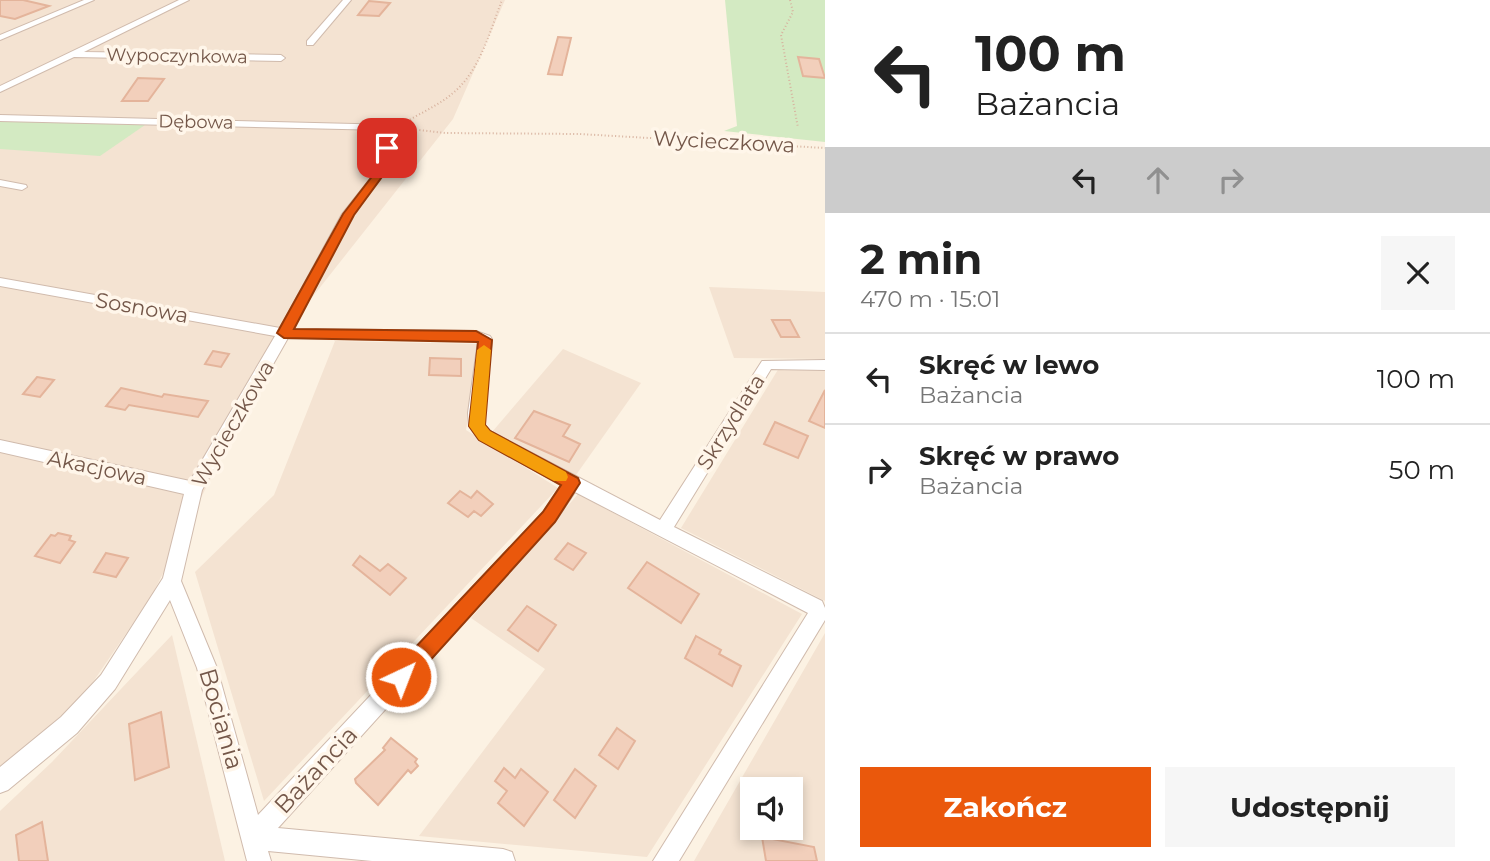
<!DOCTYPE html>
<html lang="pl">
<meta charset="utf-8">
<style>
:root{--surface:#fff;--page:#f6f6f6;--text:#222;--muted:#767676;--line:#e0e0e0;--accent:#ea580c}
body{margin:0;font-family:Montserrat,sans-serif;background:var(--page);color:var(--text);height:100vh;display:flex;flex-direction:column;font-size:26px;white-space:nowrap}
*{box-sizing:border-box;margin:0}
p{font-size:23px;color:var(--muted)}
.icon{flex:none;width:38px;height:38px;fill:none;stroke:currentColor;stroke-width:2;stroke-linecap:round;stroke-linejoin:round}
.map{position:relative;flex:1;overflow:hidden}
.panel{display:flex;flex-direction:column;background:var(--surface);width:665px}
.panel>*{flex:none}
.banner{background:#fff;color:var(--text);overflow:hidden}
.buttons{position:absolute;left:740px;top:777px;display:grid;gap:14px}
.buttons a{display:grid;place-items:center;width:63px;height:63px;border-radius:0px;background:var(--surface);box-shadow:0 4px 10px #0003;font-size:35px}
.pin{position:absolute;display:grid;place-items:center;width:60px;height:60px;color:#fff;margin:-30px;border-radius:14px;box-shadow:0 4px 10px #0006}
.me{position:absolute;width:77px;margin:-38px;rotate:43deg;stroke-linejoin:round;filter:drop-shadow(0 0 5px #0008)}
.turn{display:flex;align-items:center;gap:24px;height:147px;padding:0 35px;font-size:32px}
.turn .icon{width:91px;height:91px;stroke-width:2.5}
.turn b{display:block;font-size:49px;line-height:60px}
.lanes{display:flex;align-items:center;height:66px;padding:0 35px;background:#0003;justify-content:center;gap:35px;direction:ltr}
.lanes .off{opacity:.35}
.round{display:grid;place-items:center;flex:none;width:74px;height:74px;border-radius:0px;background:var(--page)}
.head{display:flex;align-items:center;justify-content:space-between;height:119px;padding:0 35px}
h1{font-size:42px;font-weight:700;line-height:52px}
.cta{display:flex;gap:14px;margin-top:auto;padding:14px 35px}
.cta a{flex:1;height:80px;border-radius:0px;background:var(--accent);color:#fff;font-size:28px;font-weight:700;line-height:80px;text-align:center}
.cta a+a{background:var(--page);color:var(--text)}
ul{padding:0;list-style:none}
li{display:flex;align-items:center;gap:21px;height:91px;padding:0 35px;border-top:2px solid var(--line)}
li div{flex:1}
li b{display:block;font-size:26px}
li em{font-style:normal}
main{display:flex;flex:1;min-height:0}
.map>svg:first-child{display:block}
</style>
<main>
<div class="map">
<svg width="825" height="861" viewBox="0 0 825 861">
<rect width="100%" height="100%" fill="#fcf2e3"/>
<g fill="#f4e3d2" fill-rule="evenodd">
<path d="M0 0H505L453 119 284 333 151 597 65 723 0 777Z"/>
<path d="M709 287 825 292V359L734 358Z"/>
<path d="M335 341 480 344 466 430 558 488 264 801 195 572 274 495Z"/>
<path d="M563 349 641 383 576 475 492 432Z"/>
<path d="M779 368 825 370V601L681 528Z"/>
<path d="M578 494 802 614 647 857 419 836 545 669 471 618Z"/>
<path d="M825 633V861H694ZM752 789H791V828H752Z"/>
<path d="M172 635 225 861H0V811L52 762Z"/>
</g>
<g fill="#d3eac2">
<path d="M725 0H825V142L724 131 737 126Z"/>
<path d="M0 121 145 125 100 156 0 149Z"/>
</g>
<g fill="#f2cfbb" stroke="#e4b49b" stroke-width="2">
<path d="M0 0H23L49 6 15 19 0 16Z"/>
<path d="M369 1 390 3 379 16 358 15Z"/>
<path d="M558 37 571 38 562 75 548 74Z"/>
<path d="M798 57 819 59 825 78 803 76Z"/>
<path d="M138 78 164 79 148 101H122Z"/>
<path d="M772 320H790L799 337H781Z"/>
<path d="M213 351 229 354 221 367 205 364Z"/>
<path d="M430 358 461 359V376L429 375Z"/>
<path d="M37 377 54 380 40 397 23 394Z"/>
<path d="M121 388 162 397 164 394 208 401 198 417 129 405 125 410 106 406Z"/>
<path d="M825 390V428L809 421Z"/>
<path d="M534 411 570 425 563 436 580 444 569 462 515 438Z"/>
<path d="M775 422 808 436 798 458 764 444Z"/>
<path d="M460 491 471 498 477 491 493 504 481 516 474 511 468 517 448 503Z"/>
<path d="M58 533 71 536 69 540 75 542 60 563 35 556 51 535 55 536Z"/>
<path d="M568 543 586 553 573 570 555 559Z"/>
<path d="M106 553 128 558 116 577 94 572Z"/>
<path d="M360 556 380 571 388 564 406 578 390 595 353 565Z"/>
<path d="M647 562 699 594 681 623 628 588Z"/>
<path d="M527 606 556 625 538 651 508 630Z"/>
<path d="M696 636 721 650 719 654 741 666 732 686 685 658Z"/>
<path d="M161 712 169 767 135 780 129 724Z"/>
<path d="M617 728 635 741 618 769 599 755Z"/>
<path d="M391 738 417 759 415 762 418 766 411 773 408 770 378 805 356 783 355 779 385 750 383 748Z"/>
<path d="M504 768 515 778 521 769 548 792 524 826 498 803 507 791 495 781Z"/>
<path d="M575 769 596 786 575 818 554 800Z"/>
<path d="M42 822 48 861H19L16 835Z"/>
<path d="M762 837 814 847 817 861H766Z"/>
</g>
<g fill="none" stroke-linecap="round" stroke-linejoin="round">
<defs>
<g id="minor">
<path d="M84 0H94L0 40V35Z"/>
<path d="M179 0H189L84 52 281 55 285 58 281 61 74 57 0 92V86Z"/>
<path d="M343 0H351L313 45H307V41Z"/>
<path d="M0 115 395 125 387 170 353 215 293 329 476 331 490 336 492 339 484 413 485 425 490 431 660 520 762 361 825 360V370L771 369 674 527 822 601 825 608V620L679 861H653L808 613 575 492 555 522 278 828 503 849 512 852 515 861H372L268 851 271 861H247L197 668 170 600 115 689 77 733 8 790 0 793V767L61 717 101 675 163 578 184 494 0 452V440L190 481 275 336 0 286V278L280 328 342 214 377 170 386 130 0 121ZM288 338 478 341 468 413 469 426 478 439 561 485 543 512 258 815 217 668 181 581 202 490Z"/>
<path d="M0 180 26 185 27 187 22 190 0 186Z"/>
</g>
</defs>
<use href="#minor" stroke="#d0bbad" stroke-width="2"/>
<g stroke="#d7b29e" stroke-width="2" stroke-dasharray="1 2.5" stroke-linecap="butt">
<path d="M790 0 793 12 781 35 798 128"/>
<path d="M401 125C418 114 438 106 453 93 480 71 490 31 502 0"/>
<path d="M402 128 445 133 579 134 825 148"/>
</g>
<use href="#minor" fill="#fff" fill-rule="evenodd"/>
</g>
<path fill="#ea580c" stroke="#983908" stroke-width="2" d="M383 146 392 148 387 170 354 215 294 329 476 331 492 340 485 425 490 431 578 478 580 483 555 522 408 685 401 688 394 685 391 677 394 670 543 512 561 485 479 440 469 426 478 342 284 338 277 333 343 214 377 170Z"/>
<path fill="#f59e0b" d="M484 345 491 350 485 425 490 431 566 472 568 477 566 481H554L479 440 469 426 477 350Z"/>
<g text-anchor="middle" stroke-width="7" stroke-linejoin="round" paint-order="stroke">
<g font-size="18" fill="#745749" stroke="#fff6ea">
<text transform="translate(177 56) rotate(1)" y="6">Wypoczynkowa</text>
<text transform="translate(196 122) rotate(1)" y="6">Dębowa</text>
</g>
<g font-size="21" fill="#745749" stroke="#fff6ea">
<text transform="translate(724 142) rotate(3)" y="7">Wycieczkowa</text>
<text transform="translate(142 308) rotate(10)" y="7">Sosnowa</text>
<text transform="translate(731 422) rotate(-58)" y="7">Skrzydlata</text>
<text transform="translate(233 424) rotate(-60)" y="7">Wycieczkowa</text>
<text transform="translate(97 468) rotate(12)" y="7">Akacjowa</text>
</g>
<g font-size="24" fill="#745749" stroke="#fff6ea">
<text transform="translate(221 719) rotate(74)" y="8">Bociania</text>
<text transform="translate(316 770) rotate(-47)" y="8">Bażancia</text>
</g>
</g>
</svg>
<div class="buttons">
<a><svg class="icon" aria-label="sound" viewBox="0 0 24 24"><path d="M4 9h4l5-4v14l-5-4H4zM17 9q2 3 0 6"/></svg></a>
</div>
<div class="pin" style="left:387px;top:148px;background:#d93025"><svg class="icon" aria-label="arrive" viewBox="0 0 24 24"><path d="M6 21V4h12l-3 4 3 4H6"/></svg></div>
<svg class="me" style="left:401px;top:677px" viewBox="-20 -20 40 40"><circle r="17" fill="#ea580c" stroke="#fff" stroke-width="3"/><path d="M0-11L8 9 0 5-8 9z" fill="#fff"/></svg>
</div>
<section class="panel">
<div class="banner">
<div class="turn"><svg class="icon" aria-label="left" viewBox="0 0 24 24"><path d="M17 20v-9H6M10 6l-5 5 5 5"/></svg><div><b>100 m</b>Bażancia</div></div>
<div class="lanes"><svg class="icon" aria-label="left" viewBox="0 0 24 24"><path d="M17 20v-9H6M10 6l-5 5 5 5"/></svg><svg class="icon off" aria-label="ahead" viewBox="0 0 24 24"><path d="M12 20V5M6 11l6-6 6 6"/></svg><svg class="icon off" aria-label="right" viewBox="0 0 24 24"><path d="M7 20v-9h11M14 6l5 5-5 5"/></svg></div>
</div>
<div class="head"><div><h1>2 min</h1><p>470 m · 15:01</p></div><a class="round"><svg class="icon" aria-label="close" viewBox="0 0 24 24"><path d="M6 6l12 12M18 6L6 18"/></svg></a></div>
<ul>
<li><svg class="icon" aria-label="left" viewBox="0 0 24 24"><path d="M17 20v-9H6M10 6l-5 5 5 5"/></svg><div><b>Skręć w lewo</b><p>Bażancia</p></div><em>100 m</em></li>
<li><svg class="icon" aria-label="right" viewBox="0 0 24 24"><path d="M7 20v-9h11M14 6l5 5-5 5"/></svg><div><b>Skręć w prawo</b><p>Bażancia</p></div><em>50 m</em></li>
</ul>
<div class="cta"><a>Zakończ</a><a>Udostępnij</a></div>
</section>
</main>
